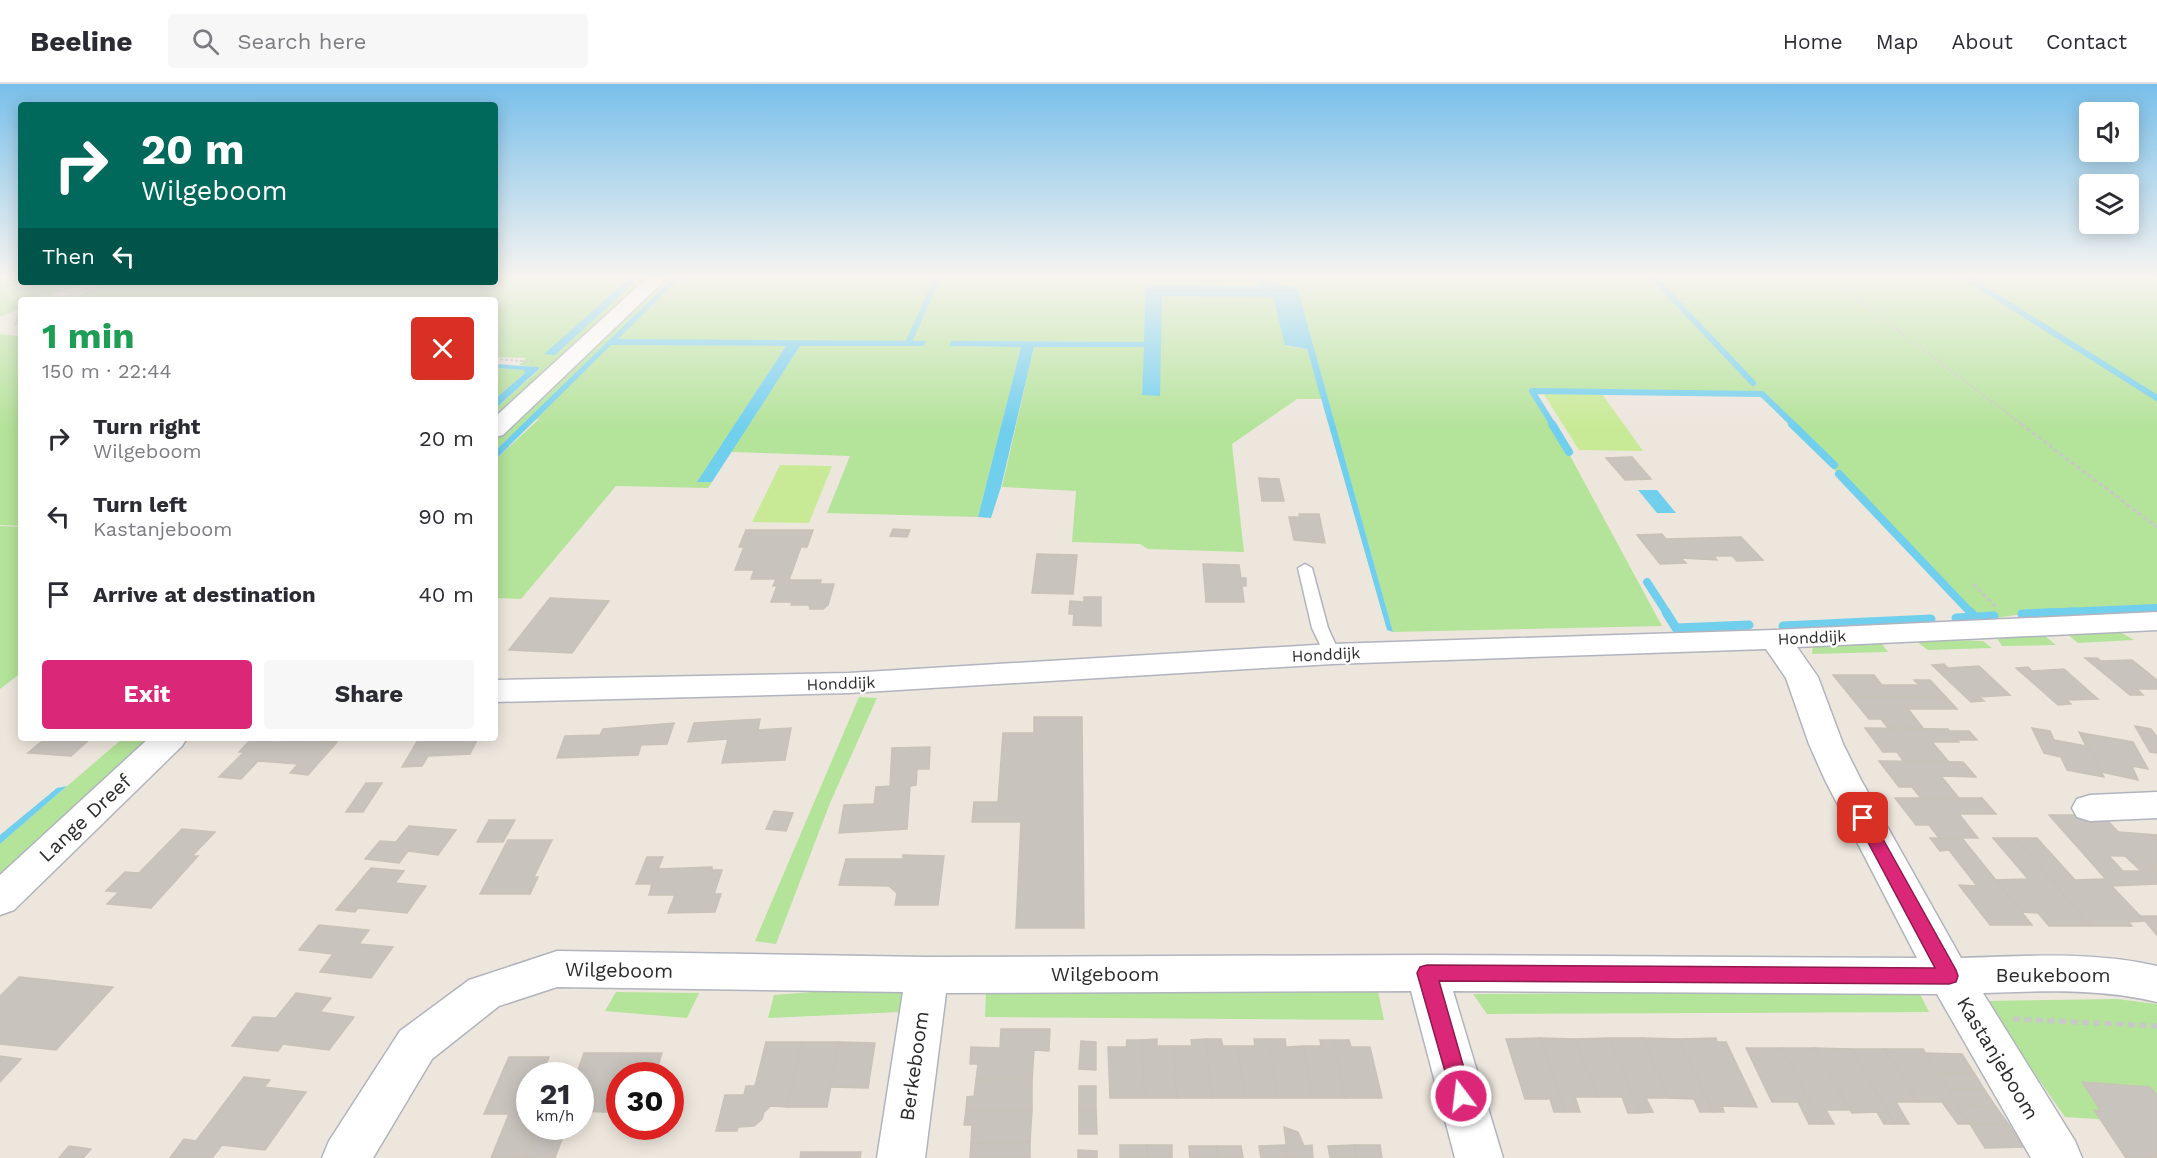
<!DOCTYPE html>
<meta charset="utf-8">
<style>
:root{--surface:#fff;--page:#f7f7f7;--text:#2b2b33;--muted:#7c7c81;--line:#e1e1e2;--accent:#db2777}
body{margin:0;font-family:"Work Sans",sans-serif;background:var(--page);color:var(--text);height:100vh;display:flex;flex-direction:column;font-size:22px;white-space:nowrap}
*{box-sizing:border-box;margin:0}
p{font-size:20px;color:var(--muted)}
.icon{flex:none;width:33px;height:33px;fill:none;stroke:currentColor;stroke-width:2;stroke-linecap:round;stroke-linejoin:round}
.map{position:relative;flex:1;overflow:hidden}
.sheet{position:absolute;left:18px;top:213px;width:480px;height:444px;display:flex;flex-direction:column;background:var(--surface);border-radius:6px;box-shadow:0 3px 15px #0003}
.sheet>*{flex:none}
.hud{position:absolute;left:18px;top:18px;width:480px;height:183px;border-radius:6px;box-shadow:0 3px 15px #0003;background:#00695c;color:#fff;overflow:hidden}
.controls{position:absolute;left:2079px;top:18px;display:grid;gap:12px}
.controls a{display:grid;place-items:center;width:60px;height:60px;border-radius:6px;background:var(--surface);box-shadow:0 3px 15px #0003;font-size:30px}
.speed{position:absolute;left:516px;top:978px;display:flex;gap:12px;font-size:30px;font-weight:700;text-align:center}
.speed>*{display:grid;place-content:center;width:78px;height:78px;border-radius:50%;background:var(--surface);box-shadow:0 3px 15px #0003;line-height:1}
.speed small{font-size:15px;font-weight:400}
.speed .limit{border:9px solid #d22;background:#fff;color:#111}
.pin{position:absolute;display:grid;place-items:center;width:51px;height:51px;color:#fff;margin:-26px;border-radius:12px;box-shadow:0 3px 9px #0006}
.me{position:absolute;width:66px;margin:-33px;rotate:345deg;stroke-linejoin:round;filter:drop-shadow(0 0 4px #0008)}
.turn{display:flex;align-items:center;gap:21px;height:126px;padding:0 24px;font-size:27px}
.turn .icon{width:78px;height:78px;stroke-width:2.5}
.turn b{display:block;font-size:42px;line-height:51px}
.then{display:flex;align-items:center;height:57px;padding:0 24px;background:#0003;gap:12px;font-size:22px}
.round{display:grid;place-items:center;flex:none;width:63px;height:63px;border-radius:6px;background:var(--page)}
.overview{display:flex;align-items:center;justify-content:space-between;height:102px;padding:0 24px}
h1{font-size:36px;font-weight:700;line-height:45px;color:#1e9e55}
.cta{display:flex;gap:12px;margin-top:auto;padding:12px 24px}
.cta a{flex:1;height:69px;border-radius:6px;background:var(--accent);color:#fff;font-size:24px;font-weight:700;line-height:69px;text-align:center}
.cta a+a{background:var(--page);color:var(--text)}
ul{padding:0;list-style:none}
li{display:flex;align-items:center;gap:18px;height:78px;padding:0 24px}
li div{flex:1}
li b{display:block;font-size:22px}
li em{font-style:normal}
header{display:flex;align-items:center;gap:36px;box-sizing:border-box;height:84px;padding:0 30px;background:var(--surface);border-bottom:2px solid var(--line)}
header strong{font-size:28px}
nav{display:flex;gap:33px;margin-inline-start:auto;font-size:21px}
.search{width:420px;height:54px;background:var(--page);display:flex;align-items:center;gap:15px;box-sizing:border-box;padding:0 21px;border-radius:6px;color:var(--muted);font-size:22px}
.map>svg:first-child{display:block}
</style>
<header>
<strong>Beeline</strong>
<div class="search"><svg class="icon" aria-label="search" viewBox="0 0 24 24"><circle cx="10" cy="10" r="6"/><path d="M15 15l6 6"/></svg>Search here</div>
<nav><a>Home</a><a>Map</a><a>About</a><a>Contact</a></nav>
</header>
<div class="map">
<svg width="2157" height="1074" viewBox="0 0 2157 1074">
<rect width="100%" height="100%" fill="#ede6dd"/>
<g fill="#b4e39a">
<path d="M0 193H21V198H88L50 212 39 211 37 216H21V224L0 233Z"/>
<path d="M495 193H655L495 339V325L541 284 519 281 526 274 495 273V216H67L111 198H495Z"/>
<path d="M663 193H676L633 239 681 193H1258L1259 199 1256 202H1149L1145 204 1144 258 951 257 950 262 1021 263 978 433 827 429 850 372 731 368 800 262H923L611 261 786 262 698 397 712 398 708 404 616 402 521 515 495 514V376L539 335 526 337 495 367V352Z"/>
<path d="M1265 193H2157V528L2022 530 1983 536 1974 532 1761 309 1534 305 1662 542 1393 548 1297 204 1266 199Z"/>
<path d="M1165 211 1273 213 1287 262 1307 265 1322 315H1297L1232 360 1244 468 1148 465 1140 460 1072 458 1076 407 1002 403 1034 263H1145L1142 311 1161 213Z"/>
<path d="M0 250 21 252V442L0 441Z"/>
<path d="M495 284 524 286 525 289 495 315Z"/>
<path d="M0 442 21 443V589L0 605Z"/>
<path d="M2122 549 2134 556 2078 559 2067 550Z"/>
<path d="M2045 552 2056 561 2002 562 1996 553Z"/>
<path d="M1913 555 1983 557 1992 564 1928 566Z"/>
<path d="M1813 560H1882L1888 568 1812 570Z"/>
<path d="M859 613 877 614 830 719 776 860 755 857Z"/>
<path d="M123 654H159L0 801V760Z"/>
<path d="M904 901 901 928 768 934 774 911Z"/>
<path d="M1378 907 1384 936 985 933 986 908Z"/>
<path d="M616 908 699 909 687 934 605 927Z"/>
<path d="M1919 908 1929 928 1487 930 1473 910Z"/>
<path d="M2117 915 2157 920V1039L2065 1033 1984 917Z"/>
</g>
<g fill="#c8ea96">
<path d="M1543 309 1602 310 1643 367 1579 366Z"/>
<path d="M780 381 832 382 809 439 752 438Z"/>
</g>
<g fill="#71cfee">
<path d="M631 193H640L555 271 544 270Z"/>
<path d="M674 193H681L618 255 926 257 924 262H800L712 398H697L786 262 611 261 495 376V367Z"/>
<path d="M1258 193H1265L1266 199 1297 203 1393 548 1387 546 1307 265 1285 261 1273 213 1162 212 1160 312 1142 311 1144 263H1034L1001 403 991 434 978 433 1021 263 949 262 951 257 1144 258 1145 204 1149 201 1256 202 1259 199Z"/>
<path d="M495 280 538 283 540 284 495 325V315L525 289 524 286 495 284Z"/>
<path d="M1638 406H1657L1676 429H1657Z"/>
<path d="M67 702 0 760V751L57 704Z"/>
</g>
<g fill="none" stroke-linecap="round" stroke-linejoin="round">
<g stroke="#71cfee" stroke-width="6">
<path d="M1653 193 1753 299"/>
<path d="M1965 193 2157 314"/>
<path d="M909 257 938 193"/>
<path d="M1553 341 1532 307 1762 310 1794 341"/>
</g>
<g stroke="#71cfee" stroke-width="8">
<path d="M1552 340 1569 368"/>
<path d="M1792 340 1834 381"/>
<path d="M1839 390 1971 529"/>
<path d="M1647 498 1667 529"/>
<path d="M2040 529 2157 524"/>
</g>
<g stroke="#71cfee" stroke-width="9">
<path d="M1666 528 1676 544 1749 541"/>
<path d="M1970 528 1974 532"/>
<path d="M2022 530 2074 528"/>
<path d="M1956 534 1994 532"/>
<path d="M1783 542 1931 535"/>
</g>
</g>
<g fill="#c8c3bd" stroke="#c8c2b7" stroke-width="1.5" fill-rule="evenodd">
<path d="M1632 373 1651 395 1625 396 1606 374Z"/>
<path d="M1259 394 1279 395 1284 417H1262Z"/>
<path d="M1299 430H1319L1325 459 1294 456 1289 433H1300Z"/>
<path d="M893 445 910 446 907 453 890 452Z"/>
<path d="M746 446H813L807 463H801L789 496H821L820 500H834L828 521 823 525H810L809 521H791L792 518H771L777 502H773L776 495H751L754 486H735L744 463H739Z"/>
<path d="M1662 450 1666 455 1741 453 1763 476 1737 477 1732 472H1714L1717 476 1681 474 1686 479 1660 480 1637 451Z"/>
<path d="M1037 470 1077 471 1073 510 1032 509Z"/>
<path d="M1203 480 1239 481 1241 494H1246V502H1242L1244 518H1206Z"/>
<path d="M1084 513H1101V542L1073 541 1074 530H1069L1070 517 1084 518Z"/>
<path d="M550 514 609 517 572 569 509 566Z"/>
<path d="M2085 574H2097L2101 577 2132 576 2157 596V605H2137L2143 611H2130Z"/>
<path d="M1944 580 1948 584 1979 582 2010 611 1979 613 1984 617 1971 618 1932 581Z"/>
<path d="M2028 583 2032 587 2064 585 2098 615 2067 616 2071 620 2058 621 2016 584Z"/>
<path d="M1833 591H1874L1882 601H1919L1914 596H1930L1946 613H1851Z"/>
<path d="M1851 613H1946L1957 625H1908L1923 644H1888L1881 635H1869Z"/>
<path d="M1034 633H1082L1084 844H1016L1021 738H972L974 718H998L1003 649H1034Z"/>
<path d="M760 635 758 646 791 644 785 676 722 679 728 655 688 658 694 639Z"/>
<path d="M674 639 667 660 641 661 638 671 557 674 565 652 600 651 603 645Z"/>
<path d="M2135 642 2151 645 2157 653V669L2150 668Z"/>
<path d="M1865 644 1948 645 1959 658H1932L1949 678H1904L1897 668H1883Z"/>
<path d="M2032 644 2050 647 2054 656 2086 662 2079 648 2082 649 2104 693 2067 686 2061 673 2044 669Z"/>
<path d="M1951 647H1969L1977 656H1959Z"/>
<path d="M2082 649 2133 658 2148 685 2132 682 2138 696 2102 688Z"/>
<path d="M46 654H91L71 672 28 669Z"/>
<path d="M252 654H275L272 658H280L283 655 337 658 308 691 290 689 298 680 258 677 241 695 219 693 244 668H239Z"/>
<path d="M478 654 470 670 428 672 422 682 402 683 418 656Z"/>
<path d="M930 663 929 685H917L916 701 910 702 907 745 839 749 844 721 874 720 876 703 890 702 892 664Z"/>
<path d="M1879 677 1963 678 1976 693 1941 692 1959 714H1921L1912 703H1899Z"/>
<path d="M366 699H382L363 728H346Z"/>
<path d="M1895 714H1982L1996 730H1959L1978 754H1939L1929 741H1916Z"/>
<path d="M774 727 793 729 786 747 766 745Z"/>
<path d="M2049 731H2086L2106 735 2157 789V800L2112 802ZM2109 772H2125L2141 787H2123Z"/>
<path d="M489 736H515L503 758H477Z"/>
<path d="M409 742 456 746 438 771 408 767 399 779 365 775 380 757 396 758Z"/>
<path d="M182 745 215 748 192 772H198L151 824 107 820 119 808 106 807 125 788 139 789Z"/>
<path d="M2119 748 2157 751V789Z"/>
<path d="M1930 754H1962L2032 841H1990L1959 801 1977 802 1949 766 1940 767Z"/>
<path d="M1993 754H2016L2090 842H2049L2038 829 2022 828 1996 796 2028 795Z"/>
<path d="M2016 754H2037L2075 796 2105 795 2145 837 2128 838 2132 842H2091Z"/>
<path d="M508 756H552L534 793H538L530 810H480Z"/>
<path d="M903 771 944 772 938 821H895L897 809 889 802 839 801 846 775H903Z"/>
<path d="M647 773H663L658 785 712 783V786H722L714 810H721L715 828 668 829 675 811H649L652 800H636Z"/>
<path d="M371 784 404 787 395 799 426 802 407 829 358 824 355 828 336 826Z"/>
<path d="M2140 832H2157V851L2145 837Z"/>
<path d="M319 841 369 846 359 860 393 863 371 894 320 888 333 870 299 866Z"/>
<path d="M19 893 113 903 56 966 0 960V912Z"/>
<path d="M296 909 331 914 320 928 354 933 329 966 283 960 278 967 232 962 253 933 276 934Z"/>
<path d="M1001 945H1050L1049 967 1034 966 1032 996H976L978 980H970L971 963 1000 964Z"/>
<path d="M1540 954 1575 955 1598 1013H1575L1580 1028H1566Z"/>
<path d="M1540 954 1566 1028H1554L1550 1015H1525L1506 955Z"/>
<path d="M1610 954 1640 1029H1628L1622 1013H1598L1575 955Z"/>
<path d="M1610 954H1643L1669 1014H1646L1653 1028 1640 1029Z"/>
<path d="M1643 954 1679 955 1713 1028H1700L1694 1015 1669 1014Z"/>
<path d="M1716 954 1717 958H1726L1757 1023 1722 1022 1724 1028H1713L1679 955Z"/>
<path d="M1157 955V962H1174L1177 1014H1144L1142 956Z"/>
<path d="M1206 955 1212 1014H1177L1174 962H1192L1191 956Z"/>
<path d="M1206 955H1221L1223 962H1238L1245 1014H1212Z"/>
<path d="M1254 955H1269L1278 1014H1245L1238 962H1255Z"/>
<path d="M1269 955H1285L1286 963 1304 962 1312 1014H1278Z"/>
<path d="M1127 956H1142L1144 1014H1110L1108 963H1126Z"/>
<path d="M1320 956H1334L1345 1014H1312L1304 962H1321Z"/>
<path d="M1334 956H1349L1351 963H1370L1382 1014H1345Z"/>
<path d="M1081 957 1096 958V986L1079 985Z"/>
<path d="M766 958H802L788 1023 771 1022 764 1028 762 1035 754 1042 738 1043 737 1047H716L725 1011H744L746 1002H755Z"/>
<path d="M802 958H839L827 1023H787Z"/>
<path d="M839 958 875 959 868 1004 830 1003Z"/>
<path d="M1746 964H1782L1822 1040H1809L1798 1018H1772Z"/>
<path d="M1782 964H1815L1850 1026H1826L1834 1040H1822Z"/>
<path d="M1815 964 1851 965 1895 1040H1884L1877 1028 1852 1029Z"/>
<path d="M1851 965H1885L1918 1018H1896L1909 1040H1895Z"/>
<path d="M1885 965H1923L1970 1040H1958L1942 1018H1918Z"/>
<path d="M584 969H622L603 1028 580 1027V992H576Z"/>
<path d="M622 969H662L655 992H620V1028H603Z"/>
<path d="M1924 969 1962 970 1974 989H1937Z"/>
<path d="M0 972 21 975 0 998Z"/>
<path d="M509 973H549L541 992H530V1020L526 1029H530V1042H539L526 1074H491L509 1030H484Z"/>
<path d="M1937 989H1974L1984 1005H1948Z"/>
<path d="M244 993 270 996 264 1003 306 1008 265 1066 222 1061 212 1074H170L184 1055 196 1057Z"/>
<path d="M976 996H1032V1026H966L967 1013 974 1012Z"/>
<path d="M2082 998 2150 1003 2157 1012V1074H2126L2094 1026 2101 1027Z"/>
<rect x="1079" y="1002" width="17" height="24"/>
<path d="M1948 1005H1984L1996 1023 1958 1022Z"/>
<path d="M1958 1022 1996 1023 2009 1041 1970 1040Z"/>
<path d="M966 1026H1032L1030 1058 971 1059 972 1041H964Z"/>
<path d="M1079 1026H1096L1097 1050H1079Z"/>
<path d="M1970 1040 2009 1041 2023 1063 1985 1064Z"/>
<path d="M640 1042H655L651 1050H638Z"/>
<path d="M1284 1043 1298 1048 1304 1062 1312 1061 1313 1074H1288Z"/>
<path d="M565 1047 555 1074H526L535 1048Z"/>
<path d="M1030 1058V1074H970L971 1059Z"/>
<path d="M1120 1061H1147L1148 1074H1120Z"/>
<path d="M1147 1061H1172V1074H1148Z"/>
<path d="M1285 1061 1288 1074H1261L1259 1062Z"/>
<path d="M1355 1061 1357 1074H1330L1328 1062Z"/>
<path d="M1355 1061H1380L1382 1074H1357Z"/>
<path d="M69 1062 91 1065 83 1074H59Z"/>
<path d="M1189 1062H1217L1218 1074H1190Z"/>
<path d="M1217 1062H1241L1243 1074H1218Z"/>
<path d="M1078 1066 1097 1067V1074H1078Z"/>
<path d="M801 1068H819L817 1074H800Z"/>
<path d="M819 1068H861L860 1074H817Z"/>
</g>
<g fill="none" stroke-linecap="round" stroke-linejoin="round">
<defs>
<path id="lane" d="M1305 480 1312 484 1328 544 1340 570 1338 573H1326L1312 544 1298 484Z"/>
<g id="street">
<path d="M648 193H668L503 351 495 353V333Z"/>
<path d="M2157 528V546L1797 563 1818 593 1843 660 1861 696 1961 874C2027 872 2092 867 2157 882V918C2099 904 2042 907 1983 909L2075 1057 2082 1074H2031L1937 910 1453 907 1503 1074H1455L1411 907 946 909 925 1074H877L903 908 557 903 499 922 432 975 373 1074H322L329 1057 400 947 469 896 557 867 927 873 1427 871 1917 874 1825 696 1809 660 1786 594 1766 565 1332 580 849 609 495 618V596L849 589 1332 560 1775 546Z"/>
<path d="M149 654H187L182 662 14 826 0 831V791Z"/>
<path d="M2157 708V734L2090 737 2077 733 2072 724 2077 715 2090 711Z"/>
</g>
</defs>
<use href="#lane" stroke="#b1b4be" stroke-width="3"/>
<use href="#street" stroke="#b1b4be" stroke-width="3"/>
<g stroke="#c8c8c8" stroke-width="2" stroke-dasharray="3 2" stroke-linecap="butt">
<path d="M1827 193 2023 341"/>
<path d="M58 216 103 198"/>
<path d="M21 231 15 239 21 243"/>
<path d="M495 275 535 278"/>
</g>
<g stroke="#c8c8c8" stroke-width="3" stroke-dasharray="4 3" stroke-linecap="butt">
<path d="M2021 340 2157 443"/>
<path d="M1973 500 1996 523"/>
</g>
<path stroke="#c8c8c8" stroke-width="5" stroke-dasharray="7 4.5" stroke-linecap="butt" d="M2013 935 2157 942"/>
<use href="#lane" fill="#fff" fill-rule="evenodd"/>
<use href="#street" fill="#fff" fill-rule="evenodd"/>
</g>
<linearGradient id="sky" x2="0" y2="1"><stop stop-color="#78bfea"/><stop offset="0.56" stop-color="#f7f4f0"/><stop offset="1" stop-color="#f7f4f0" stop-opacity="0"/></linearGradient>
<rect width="2157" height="344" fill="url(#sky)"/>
<path fill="#db2777" stroke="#8e194d" stroke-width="1.5" d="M1863 728 1869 730 1956 886 1958 892 1956 898 1949 900 1439 897 1472 1012 1469 1019 1461 1022 1454 1019 1417 889 1420 883 1427 881 1935 884 1855 734Z"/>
<g text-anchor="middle" stroke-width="4.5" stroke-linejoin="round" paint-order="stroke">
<g font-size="16" fill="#2b2b2b" stroke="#fff">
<text transform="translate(1812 553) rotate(-3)" y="6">Honddijk</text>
<text transform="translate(1326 570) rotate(-3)" y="6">Honddijk</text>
<text transform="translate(841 599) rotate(-2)" y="6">Honddijk</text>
</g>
<g font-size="20" fill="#2b2b2b" stroke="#fff">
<text transform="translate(85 734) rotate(-43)" y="7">Lange Dreef</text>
<text transform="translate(619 886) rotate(1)" y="7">Wilgeboom</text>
<text x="1105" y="897">Wilgeboom</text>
<text x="2053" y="898">Beukeboom</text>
<text transform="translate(1998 974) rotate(59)" y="7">Kastanjeboom</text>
<text transform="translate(914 982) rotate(-82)" y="7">Berkeboom</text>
</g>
</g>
</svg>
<div class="controls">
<a><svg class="icon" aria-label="sound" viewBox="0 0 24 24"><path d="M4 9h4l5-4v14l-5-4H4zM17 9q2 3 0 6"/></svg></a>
<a><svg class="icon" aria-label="layers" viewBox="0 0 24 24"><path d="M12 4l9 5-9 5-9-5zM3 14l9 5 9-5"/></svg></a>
</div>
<div class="speed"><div>21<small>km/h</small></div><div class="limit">30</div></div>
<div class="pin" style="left:1863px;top:734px;background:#d93025"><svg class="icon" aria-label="arrive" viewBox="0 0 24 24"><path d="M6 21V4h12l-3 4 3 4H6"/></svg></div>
<svg class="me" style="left:1461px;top:1012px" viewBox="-20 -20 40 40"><circle r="17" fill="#db2777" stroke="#fff" stroke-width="3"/><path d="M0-11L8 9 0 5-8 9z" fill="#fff"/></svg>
<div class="hud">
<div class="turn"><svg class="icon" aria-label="right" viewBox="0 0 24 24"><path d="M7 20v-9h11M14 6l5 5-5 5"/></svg><div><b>20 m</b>Wilgeboom</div></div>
<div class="then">Then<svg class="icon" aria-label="left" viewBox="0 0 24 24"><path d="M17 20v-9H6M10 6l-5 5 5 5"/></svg></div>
</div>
<section class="sheet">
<div class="overview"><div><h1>1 min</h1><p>150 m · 22:44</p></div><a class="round" style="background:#d93025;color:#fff"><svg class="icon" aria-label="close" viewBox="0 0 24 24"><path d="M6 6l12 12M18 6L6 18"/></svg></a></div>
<ul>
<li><svg class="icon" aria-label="right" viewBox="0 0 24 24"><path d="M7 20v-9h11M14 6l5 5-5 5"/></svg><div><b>Turn right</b><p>Wilgeboom</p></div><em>20 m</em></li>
<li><svg class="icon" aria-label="left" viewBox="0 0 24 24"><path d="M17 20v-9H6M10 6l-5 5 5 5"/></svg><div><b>Turn left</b><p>Kastanjeboom</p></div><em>90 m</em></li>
<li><svg class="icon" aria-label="arrive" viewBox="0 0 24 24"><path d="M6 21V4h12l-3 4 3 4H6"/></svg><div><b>Arrive at destination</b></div><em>40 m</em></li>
</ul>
<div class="cta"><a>Exit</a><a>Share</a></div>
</section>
</div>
